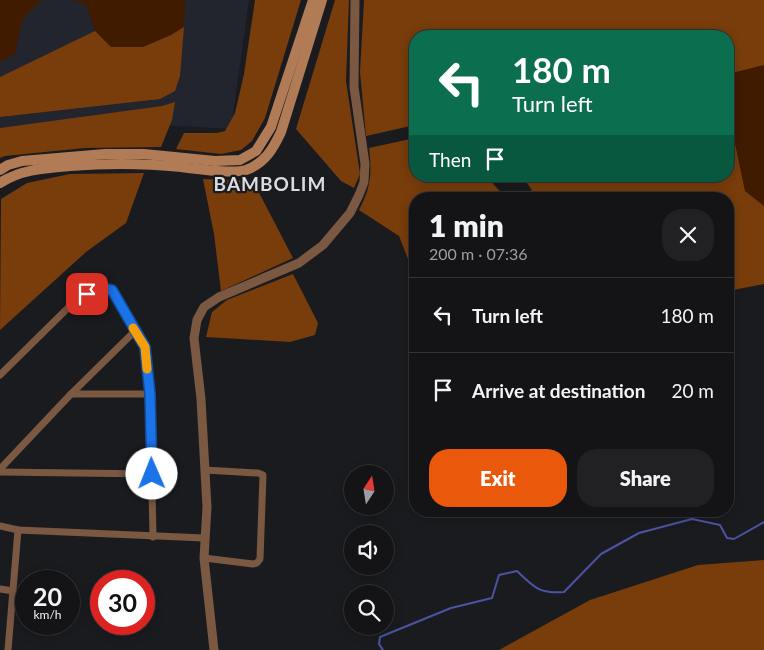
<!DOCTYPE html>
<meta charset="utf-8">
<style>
:root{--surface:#141417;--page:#212124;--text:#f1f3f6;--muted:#9d9ea1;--line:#333336;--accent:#ea580c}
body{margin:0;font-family:Lato,sans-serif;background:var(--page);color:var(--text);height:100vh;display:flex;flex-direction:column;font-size:19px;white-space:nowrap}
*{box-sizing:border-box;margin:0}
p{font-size:16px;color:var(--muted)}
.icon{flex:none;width:28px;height:28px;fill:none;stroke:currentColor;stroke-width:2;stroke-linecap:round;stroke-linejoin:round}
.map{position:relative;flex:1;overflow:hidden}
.drawer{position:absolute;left:409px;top:192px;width:325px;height:325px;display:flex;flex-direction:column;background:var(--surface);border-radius:20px;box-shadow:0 2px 12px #0003,0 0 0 1px var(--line)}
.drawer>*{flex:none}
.banner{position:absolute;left:409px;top:30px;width:325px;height:152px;border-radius:20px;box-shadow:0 2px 12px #0003,0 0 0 1px var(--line);background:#0b6e4f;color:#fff;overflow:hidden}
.needle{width:32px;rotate:12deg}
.fabs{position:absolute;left:344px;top:465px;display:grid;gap:10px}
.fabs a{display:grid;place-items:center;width:50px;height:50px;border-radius:50%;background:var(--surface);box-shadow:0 2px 12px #0003,0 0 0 1px var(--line);font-size:25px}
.speed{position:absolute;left:15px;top:570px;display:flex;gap:10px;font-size:25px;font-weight:700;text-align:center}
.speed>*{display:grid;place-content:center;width:65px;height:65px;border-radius:50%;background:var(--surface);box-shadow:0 2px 12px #0003,0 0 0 1px var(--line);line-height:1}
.speed small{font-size:12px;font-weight:400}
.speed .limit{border:8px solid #d22;background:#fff;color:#111}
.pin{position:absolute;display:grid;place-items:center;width:42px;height:42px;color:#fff;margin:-21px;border-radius:10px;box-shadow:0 2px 8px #0006}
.me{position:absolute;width:55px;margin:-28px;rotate:359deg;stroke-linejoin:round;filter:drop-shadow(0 0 4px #0008)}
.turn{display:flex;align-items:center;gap:18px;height:105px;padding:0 20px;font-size:22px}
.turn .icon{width:65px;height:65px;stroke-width:2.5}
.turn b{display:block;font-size:35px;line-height:42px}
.then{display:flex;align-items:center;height:48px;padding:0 20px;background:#0003;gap:10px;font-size:19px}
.round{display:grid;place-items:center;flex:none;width:52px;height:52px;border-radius:20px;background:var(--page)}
.overview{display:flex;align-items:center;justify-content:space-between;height:85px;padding:0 20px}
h1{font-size:30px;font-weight:800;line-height:38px}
.button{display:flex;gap:10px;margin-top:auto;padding:10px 20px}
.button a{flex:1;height:58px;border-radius:20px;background:var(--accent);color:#fff;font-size:20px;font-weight:800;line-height:58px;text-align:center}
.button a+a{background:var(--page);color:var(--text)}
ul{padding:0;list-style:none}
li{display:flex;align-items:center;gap:15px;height:75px;padding:0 20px;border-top:1px solid var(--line)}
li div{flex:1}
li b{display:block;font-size:19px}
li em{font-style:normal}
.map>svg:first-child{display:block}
</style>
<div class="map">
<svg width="764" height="650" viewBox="0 0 764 650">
<rect width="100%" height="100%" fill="#1a1b1f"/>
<path fill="#22242e" d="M0 0H249L231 129 162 125 0 145Z"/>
<g fill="#411b00">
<path d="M0 0H46L40 1 22 21 15 54 0 62Z"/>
<path d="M74 0H185L184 27 171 35 143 47H111L95 31 86 5Z"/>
<path d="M764 65V206L745 191 728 110V74Z"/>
</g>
<g fill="#783d0b">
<path d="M255 0H301L265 118 252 141 241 150 221 154 176 149 184 133H217L225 131 235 113 244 74Z"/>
<path d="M335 0H349L346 81 360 174 354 188 341 181 296 129Z"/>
<path d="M364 0H764V65L728 74V36H415V125L366 136 360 72Z"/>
<path d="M184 27 180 76 175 91 160 99 0 117V77L95 31 111 47H143L171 35Z"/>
<path d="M175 102 172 120 161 147 85 148 5 156 0 158V128L162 106Z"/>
<path d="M728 110 745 191 764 206V284L728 291V199H521L519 196 532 190 522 176H728Z"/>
<path d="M415 138V176H486L507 199H415V277L399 236 359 210C371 188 372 173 369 148Z"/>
<path d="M144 173 126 223 86 252 0 330 1 199 27 183 70 174Z"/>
<path d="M203 179 253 181 293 258 221 291 214 234Z"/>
<path d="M293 274 318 323 315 335 290 342 206 337 212 312 227 300Z"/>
<path d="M764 560V650H499L590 600 698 565Z"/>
</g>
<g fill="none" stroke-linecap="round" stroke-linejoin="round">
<path stroke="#4c53a2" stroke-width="2" d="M383 650 379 644 380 637 451 608 492 598 499 575 517 571C534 587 539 594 564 592L601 554 639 533 692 519 720 525 727 538 734 539 764 522"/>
<g stroke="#7a5842" stroke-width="7">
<path d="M0 375 76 300 98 288 112 290 145 347 150 394 153 537"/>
<path d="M71 394H150"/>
<path d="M0 469 71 394 135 331"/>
<path d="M0 472 152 474"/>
<path d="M0 526 18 530 204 538"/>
<path d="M204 558 253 564 257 563 260 559 263 475 258 473 205 470"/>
<path d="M0 589 13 591"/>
<path d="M8 650 18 530"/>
</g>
<path stroke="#7a5842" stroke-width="9" d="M214 650 204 558 207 507 201 399 194 338 197 320 204 307 219 297 299 263 323 245 350 213 359 195 364 182 365 164 354 87 355 0"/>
<g stroke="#b17b56" stroke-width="10">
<path d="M0 170 8 165 22 161 105 154H144L215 161 240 160 256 151 271 127 313 0"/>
<path d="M0 183C21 169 46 168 70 166 108 163 143 163 181 167 196 169 232 174 246 170 265 163 273 149 281 132L322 0"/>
</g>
</g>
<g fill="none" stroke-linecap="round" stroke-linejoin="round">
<defs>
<path id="route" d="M87 294 98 288 112 290 145 347 150 394 152 474"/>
</defs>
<use href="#route" stroke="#114b97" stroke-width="12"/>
<use href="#route" stroke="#1a73e8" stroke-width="9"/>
<path stroke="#f59e0b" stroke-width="9" d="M133 328 145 347 147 369"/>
</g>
<g text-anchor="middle" stroke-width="4.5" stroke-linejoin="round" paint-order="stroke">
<g font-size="19" font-weight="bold" letter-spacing="1" fill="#dadbe1" stroke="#1a1b1f">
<text x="270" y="191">BAMBOLIM</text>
</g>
</g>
</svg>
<div class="fabs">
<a><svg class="needle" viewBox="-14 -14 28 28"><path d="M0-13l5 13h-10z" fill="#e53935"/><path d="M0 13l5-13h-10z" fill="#9d9ea1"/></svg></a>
<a><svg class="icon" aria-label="sound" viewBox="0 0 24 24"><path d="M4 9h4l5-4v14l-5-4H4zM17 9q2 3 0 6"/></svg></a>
<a><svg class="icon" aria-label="search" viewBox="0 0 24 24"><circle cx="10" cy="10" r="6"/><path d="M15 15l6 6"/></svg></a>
</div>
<div class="speed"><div>20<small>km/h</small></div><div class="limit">30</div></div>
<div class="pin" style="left:87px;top:294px;background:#d93025"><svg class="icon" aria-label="arrive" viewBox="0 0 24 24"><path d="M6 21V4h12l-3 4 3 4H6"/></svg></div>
<svg class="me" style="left:152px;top:474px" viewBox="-20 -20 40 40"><circle r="19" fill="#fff"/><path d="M0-13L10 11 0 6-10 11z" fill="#1a73e8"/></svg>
<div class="banner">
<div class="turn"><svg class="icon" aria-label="left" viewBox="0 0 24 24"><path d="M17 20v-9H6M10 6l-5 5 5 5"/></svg><div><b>180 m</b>Turn left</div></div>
<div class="then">Then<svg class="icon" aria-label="arrive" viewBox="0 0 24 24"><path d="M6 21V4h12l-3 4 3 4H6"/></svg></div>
</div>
<section class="drawer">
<div class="overview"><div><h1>1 min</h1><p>200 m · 07:36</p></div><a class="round"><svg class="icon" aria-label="close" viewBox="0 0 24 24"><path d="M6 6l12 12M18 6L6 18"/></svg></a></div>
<ul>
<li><svg class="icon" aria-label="left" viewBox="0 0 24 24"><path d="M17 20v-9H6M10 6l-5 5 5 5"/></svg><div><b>Turn left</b></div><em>180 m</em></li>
<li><svg class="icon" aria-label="arrive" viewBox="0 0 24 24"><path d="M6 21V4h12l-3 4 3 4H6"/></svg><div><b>Arrive at destination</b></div><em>20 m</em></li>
</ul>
<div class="button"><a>Exit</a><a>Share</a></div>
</section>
</div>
